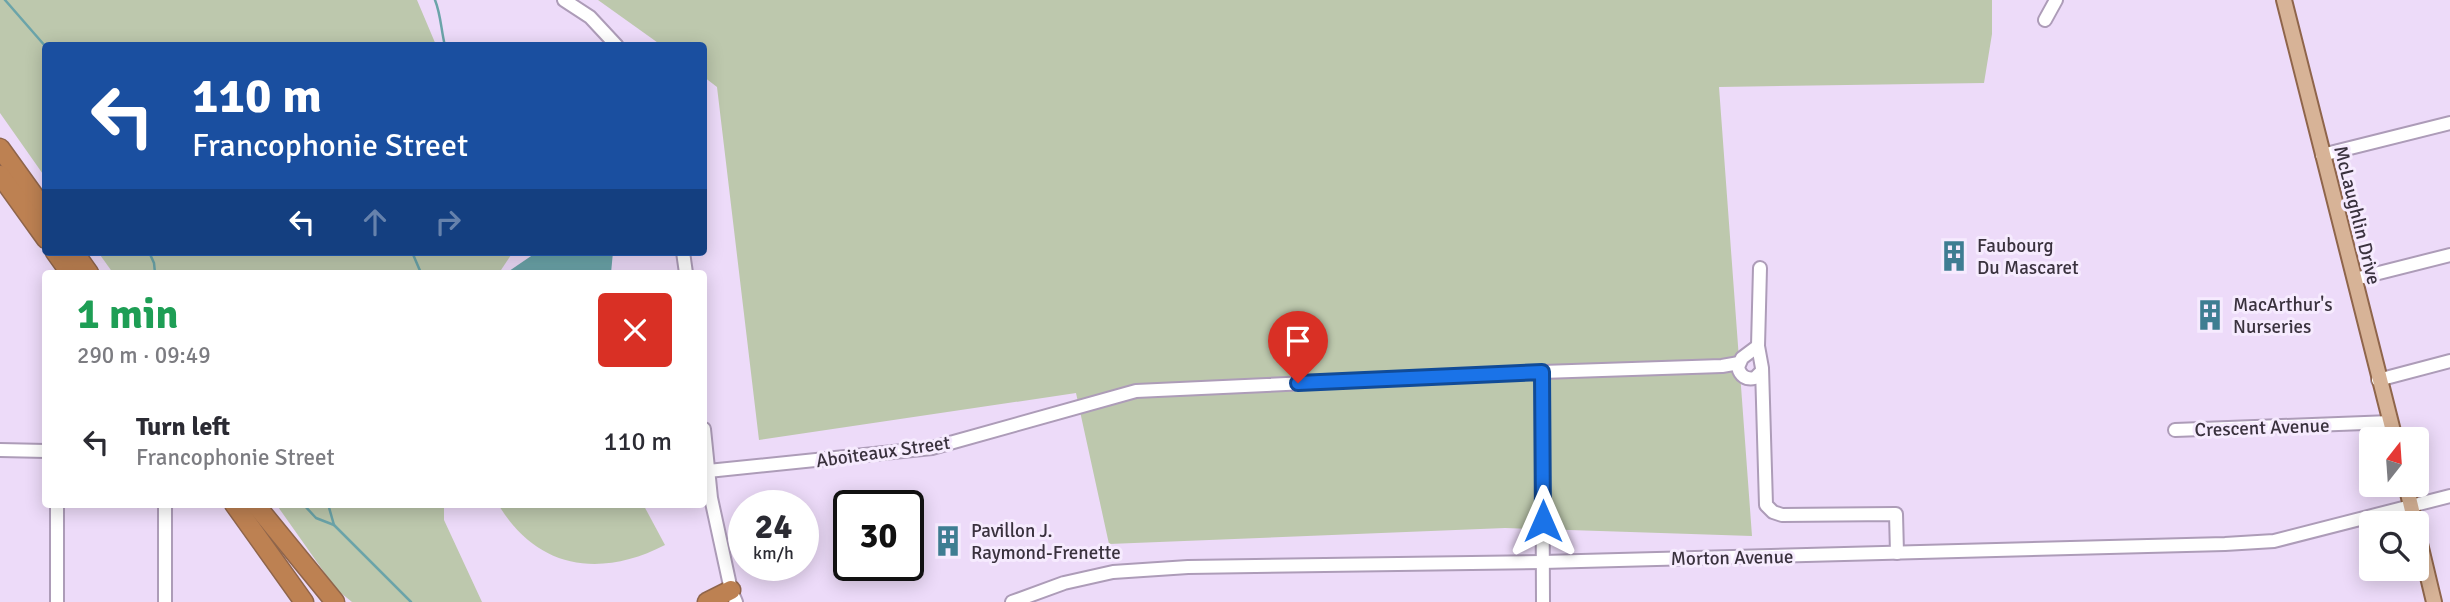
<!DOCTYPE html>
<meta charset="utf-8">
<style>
:root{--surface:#fff;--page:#f7f7f7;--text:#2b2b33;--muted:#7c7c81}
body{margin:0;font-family:Signika,sans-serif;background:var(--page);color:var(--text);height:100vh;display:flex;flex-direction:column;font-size:26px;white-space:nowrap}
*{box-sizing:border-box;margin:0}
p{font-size:23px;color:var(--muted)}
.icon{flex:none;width:38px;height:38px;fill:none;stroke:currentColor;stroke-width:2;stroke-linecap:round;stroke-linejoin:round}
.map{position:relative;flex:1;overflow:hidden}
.panel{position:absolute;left:42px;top:270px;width:665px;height:238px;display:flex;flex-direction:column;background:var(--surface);border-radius:7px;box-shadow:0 4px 18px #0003}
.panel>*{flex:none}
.top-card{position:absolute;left:42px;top:42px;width:665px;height:214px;border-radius:7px;box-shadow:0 4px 18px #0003;background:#1a4fa0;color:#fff;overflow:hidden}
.needle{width:46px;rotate:17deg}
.tools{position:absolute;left:2359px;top:427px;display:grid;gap:14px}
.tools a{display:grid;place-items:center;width:70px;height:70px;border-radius:7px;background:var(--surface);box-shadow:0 4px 18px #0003;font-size:35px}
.speed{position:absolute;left:728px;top:490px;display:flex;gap:14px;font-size:35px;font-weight:700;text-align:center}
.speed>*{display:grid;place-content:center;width:91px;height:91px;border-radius:50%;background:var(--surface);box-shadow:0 4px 18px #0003;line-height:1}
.speed small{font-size:18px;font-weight:400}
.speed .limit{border:4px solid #111;border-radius:10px;background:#fff;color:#111}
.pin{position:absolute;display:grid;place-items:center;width:60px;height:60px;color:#fff;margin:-72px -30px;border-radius:50% 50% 50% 0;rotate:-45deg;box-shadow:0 0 7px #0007}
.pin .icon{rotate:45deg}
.me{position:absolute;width:77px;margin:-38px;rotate:0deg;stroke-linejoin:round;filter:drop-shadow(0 0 5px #0008)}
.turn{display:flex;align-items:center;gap:24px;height:147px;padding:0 35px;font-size:32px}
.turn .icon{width:91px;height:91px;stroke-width:2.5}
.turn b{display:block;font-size:49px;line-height:60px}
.lanes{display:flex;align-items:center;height:66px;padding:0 35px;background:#0003;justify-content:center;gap:35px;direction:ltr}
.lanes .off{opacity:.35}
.round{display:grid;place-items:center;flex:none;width:74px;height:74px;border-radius:7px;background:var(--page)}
.overview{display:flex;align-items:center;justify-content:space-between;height:119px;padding:0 35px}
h1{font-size:42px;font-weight:700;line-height:52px;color:#1e9e55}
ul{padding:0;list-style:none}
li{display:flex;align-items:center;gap:21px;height:105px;padding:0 35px}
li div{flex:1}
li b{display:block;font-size:26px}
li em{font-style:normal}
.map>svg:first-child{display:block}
</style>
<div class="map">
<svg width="2450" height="602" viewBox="0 0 2450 602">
<rect width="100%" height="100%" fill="#eddbf9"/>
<g fill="#bdc8ad">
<path d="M0 0H417L436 45 46 46 45 177 0 113Z"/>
<path d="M598 0H1992V34L1984 83 1719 87 1752 536 1505 528 1109 544 1076 393 759 440 717 87 704 77V46L661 45Z"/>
<path d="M98 252H513L499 273H113Z"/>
<path d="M276 504H444V520L482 602H352L336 589Z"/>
<path d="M498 504H643L665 545C601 578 537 570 498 504Z"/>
</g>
<path fill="#6ba4a9" d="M537 252H613L611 273H506Z"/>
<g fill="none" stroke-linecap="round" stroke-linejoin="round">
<g stroke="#6ba4a9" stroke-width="2.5">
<path d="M5 0 46 47"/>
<path d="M435 0C441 15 441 30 445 46"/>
<path d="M149 252 154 263 155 273"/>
<path d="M412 252 421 273"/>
<path d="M303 504 316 518 334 525 411 602"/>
<path d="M328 504 334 525"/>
</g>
<defs>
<g id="minor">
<path d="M564 0 590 17 617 46"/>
<path d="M2045 20 2056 0"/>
<path d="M2322 155 2450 123"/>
<path d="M683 252 686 273"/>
<path d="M1760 268 1758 346 1762 368 1766 505 1773 512 1782 515 1896 514 1897 553"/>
<path d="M2355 279 2450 255"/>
<path d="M1758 346 1742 358 1738 367C1740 376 1746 380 1755 378L1762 371"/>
<path d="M1542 372 1543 602"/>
<path d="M2378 380 2450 361"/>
<path d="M704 429 711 498 731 590 736 602"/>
<path d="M2175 430 2391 422"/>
<path d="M0 450 46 451"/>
<path d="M708 471 932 448 1136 391 1542 372 1722 366 1739 363"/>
<path d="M165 504V602"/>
<path d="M57 602V504"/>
<path d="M1012 602 1064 583 1113 572 1188 567 1543 562 2225 544 2274 541 2450 496"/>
</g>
<g id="major">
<path d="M2284 0 2395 439"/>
<path d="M2406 485 2415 523"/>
<path d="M2417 531 2434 602"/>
</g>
<g id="highway">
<path d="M0 148 46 212"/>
<path d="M0 175 46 239"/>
<path d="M55 252 70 273"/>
<path d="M74 252 89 273"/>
<path d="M234 504 304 602"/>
<path d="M255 504 335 602"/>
<path d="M707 602 731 590"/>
</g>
</defs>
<use href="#minor" stroke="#ad9cb8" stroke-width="16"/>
<use href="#major" stroke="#8f654b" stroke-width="18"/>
<use href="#highway" stroke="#8f654b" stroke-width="21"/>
<use href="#minor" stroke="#fff" stroke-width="12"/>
<use href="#major" stroke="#d7b397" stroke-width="14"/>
<use href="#highway" stroke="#bd8152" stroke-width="18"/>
</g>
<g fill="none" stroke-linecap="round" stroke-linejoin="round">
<defs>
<path id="route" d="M1298 383 1542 372 1543 521"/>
</defs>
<use href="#route" stroke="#114b97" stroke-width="18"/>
<use href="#route" stroke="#1a73e8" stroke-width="12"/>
</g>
<defs>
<symbol id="building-bare" viewBox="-9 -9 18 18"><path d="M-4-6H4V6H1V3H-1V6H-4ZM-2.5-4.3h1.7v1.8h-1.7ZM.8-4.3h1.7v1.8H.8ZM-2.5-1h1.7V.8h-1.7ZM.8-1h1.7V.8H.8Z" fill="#3e7d92" stroke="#f6ebfe" stroke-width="2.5" paint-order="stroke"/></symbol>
</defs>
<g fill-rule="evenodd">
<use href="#building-bare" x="1932" y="234" width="44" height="44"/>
<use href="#building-bare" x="2188" y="293" width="44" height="44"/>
<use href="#building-bare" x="926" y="519" width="44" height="44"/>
</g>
<g text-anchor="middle" stroke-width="6" stroke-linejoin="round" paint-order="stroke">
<g font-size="19" fill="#3a323e" stroke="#f6ebfe">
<text transform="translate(2358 215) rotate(76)" y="7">McLaughlin Drive</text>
<text transform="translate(2262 427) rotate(-2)" y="7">Crescent Avenue</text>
<text transform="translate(883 451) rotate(-8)" y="7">Aboiteaux Street</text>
<text transform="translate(1732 557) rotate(-1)" y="7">Morton Avenue</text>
</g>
<g font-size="19" fill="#3a323e" stroke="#f6ebfe" text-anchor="start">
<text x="1977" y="252">Faubourg<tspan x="1977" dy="22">Du Mascaret</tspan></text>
<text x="2233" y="311">MacArthur's<tspan x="2233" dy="22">Nurseries</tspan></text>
<text x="971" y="537">Pavillon J.<tspan x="971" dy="22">Raymond-Frenette</tspan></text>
</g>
</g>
</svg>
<div class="tools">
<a><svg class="needle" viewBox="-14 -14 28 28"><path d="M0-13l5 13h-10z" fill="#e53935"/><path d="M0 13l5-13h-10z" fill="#7c7c81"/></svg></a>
<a><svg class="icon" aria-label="search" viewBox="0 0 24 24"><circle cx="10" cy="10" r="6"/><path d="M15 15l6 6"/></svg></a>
</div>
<div class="speed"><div>24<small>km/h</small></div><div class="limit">30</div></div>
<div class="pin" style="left:1298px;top:383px;background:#d93025"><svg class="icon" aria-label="arrive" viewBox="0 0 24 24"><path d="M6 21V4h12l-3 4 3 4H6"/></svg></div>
<svg class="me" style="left:1543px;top:521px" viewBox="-20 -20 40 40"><path d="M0-17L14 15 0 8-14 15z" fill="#1a73e8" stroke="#fff" stroke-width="4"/></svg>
<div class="top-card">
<div class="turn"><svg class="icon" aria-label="left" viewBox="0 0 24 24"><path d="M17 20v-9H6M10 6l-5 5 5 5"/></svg><div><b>110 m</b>Francophonie Street</div></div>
<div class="lanes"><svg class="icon" aria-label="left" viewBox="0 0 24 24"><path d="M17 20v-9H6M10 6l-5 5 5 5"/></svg><svg class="icon off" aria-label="ahead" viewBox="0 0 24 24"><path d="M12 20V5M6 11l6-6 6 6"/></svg><svg class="icon off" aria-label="right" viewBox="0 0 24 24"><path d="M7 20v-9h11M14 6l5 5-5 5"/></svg></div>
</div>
<section class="panel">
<div class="overview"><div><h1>1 min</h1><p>290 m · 09:49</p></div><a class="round" style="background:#d93025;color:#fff"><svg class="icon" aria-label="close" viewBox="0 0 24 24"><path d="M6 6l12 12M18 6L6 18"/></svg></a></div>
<ul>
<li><svg class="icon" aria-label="left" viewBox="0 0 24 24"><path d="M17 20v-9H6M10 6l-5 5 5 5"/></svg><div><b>Turn left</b><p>Francophonie Street</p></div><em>110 m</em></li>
</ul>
</section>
</div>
